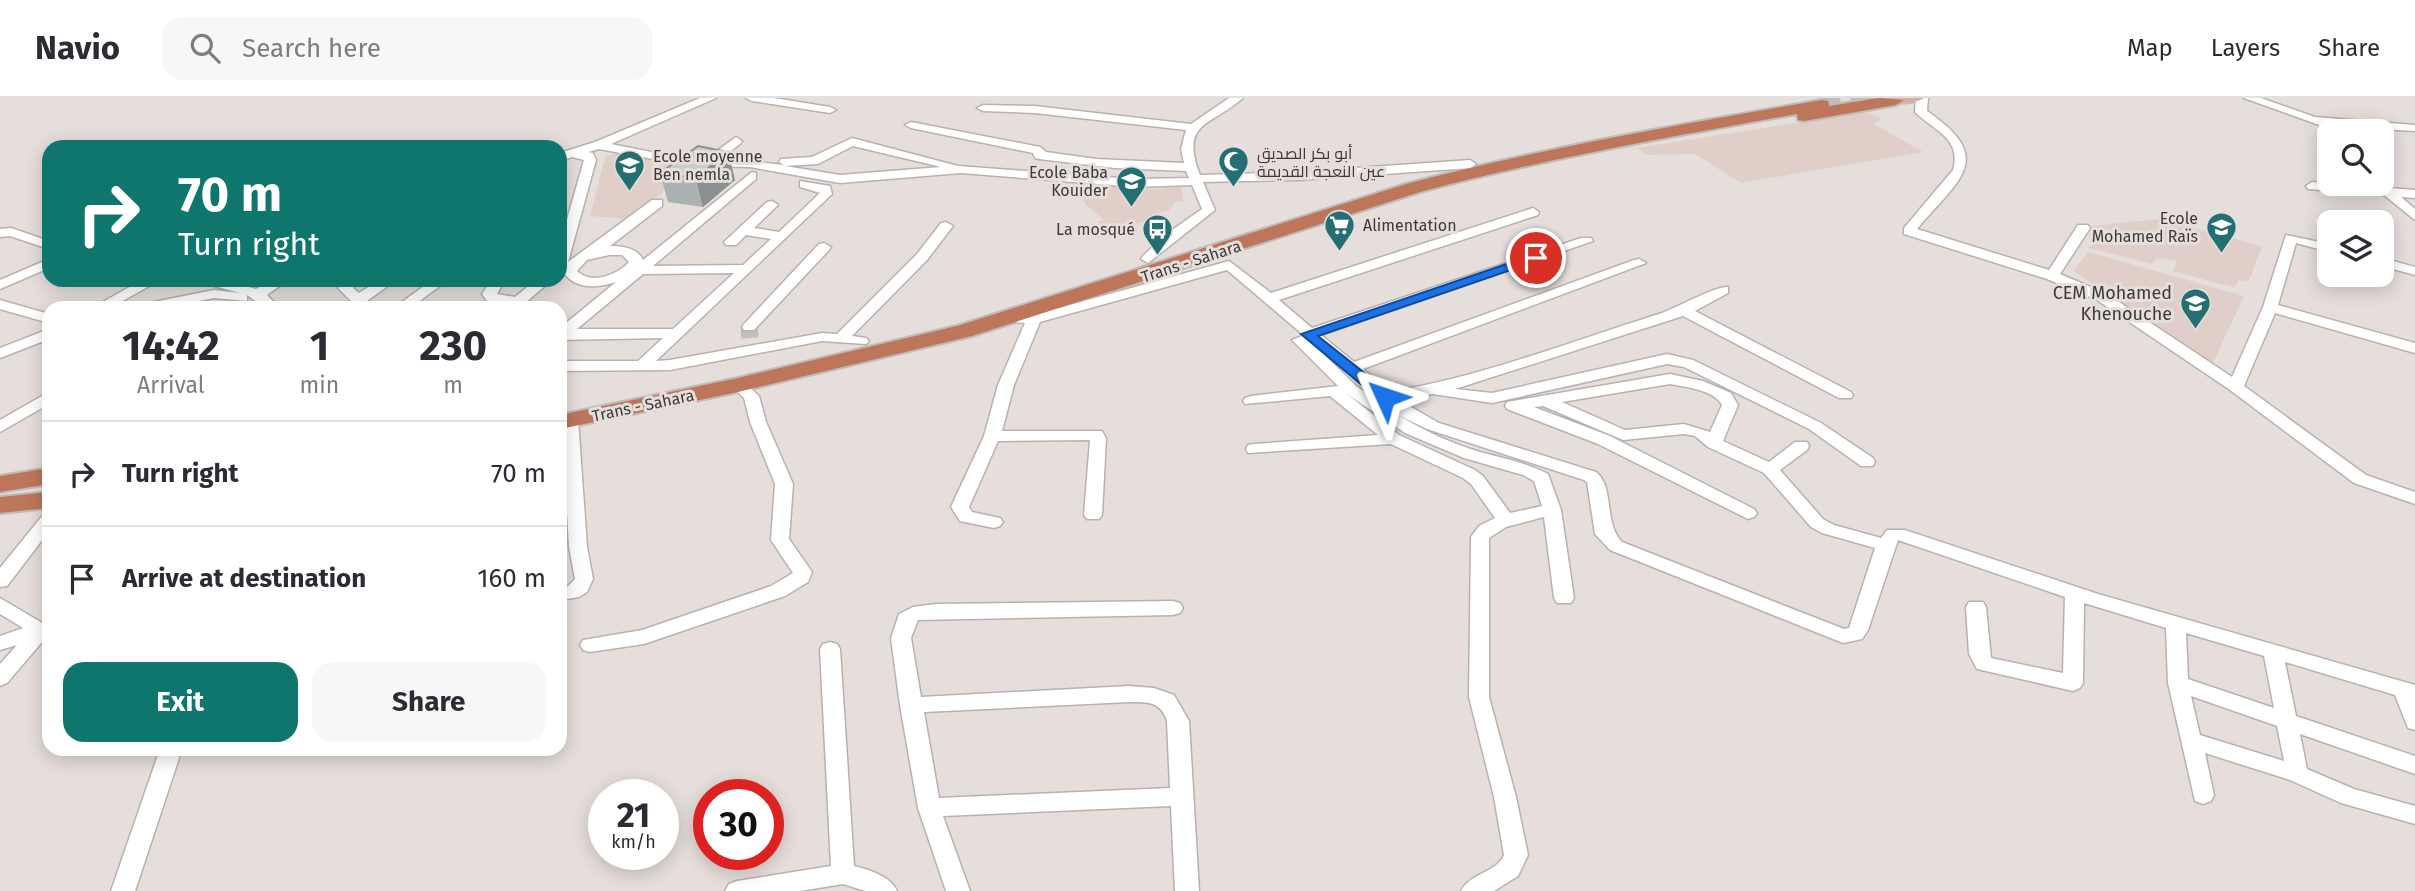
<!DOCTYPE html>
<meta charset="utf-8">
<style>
:root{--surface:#fff;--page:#f7f7f7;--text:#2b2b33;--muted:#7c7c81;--line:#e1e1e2;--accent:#0f766e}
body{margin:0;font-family:"Fira Sans",Cairo,sans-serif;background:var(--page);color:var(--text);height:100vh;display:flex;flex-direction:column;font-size:26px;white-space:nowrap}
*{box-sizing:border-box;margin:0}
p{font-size:23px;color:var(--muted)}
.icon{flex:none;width:38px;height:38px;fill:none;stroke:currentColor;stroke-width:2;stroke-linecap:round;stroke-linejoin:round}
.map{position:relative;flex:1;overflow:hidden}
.sheet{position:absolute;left:42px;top:203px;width:525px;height:455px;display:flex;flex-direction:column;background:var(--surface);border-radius:21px;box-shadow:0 4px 18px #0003}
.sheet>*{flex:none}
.hud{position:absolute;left:42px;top:42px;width:525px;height:147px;border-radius:21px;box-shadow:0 4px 18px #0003;background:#0f766e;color:#fff;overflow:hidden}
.buttons{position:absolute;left:2317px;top:21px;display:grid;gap:14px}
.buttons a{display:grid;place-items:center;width:77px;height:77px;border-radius:14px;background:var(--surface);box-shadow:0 4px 18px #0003;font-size:35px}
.speed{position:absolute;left:588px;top:681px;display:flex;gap:14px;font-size:35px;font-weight:700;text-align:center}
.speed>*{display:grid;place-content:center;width:91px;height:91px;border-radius:50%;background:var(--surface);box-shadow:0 4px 18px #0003;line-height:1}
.speed small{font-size:18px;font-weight:400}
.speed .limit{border:10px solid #d22;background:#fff;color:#111}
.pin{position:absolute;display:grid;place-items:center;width:60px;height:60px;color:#fff;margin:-30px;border:4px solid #fff;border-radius:50%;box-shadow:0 2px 7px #0007}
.me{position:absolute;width:77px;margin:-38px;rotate:312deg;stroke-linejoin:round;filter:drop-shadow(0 0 5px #0008)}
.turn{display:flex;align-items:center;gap:24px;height:147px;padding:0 21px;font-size:32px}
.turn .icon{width:91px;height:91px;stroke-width:2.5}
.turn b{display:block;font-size:49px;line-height:60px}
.eta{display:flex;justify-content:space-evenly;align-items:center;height:119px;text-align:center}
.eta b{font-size:42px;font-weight:700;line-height:49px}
.primary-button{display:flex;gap:14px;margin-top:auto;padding:14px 21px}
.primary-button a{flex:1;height:80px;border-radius:21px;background:var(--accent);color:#fff;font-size:28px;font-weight:700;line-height:80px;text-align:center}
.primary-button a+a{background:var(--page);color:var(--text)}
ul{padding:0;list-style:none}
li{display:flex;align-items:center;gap:21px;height:105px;padding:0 21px;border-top:2px solid var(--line)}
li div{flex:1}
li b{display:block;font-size:26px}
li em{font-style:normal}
header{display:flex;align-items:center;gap:42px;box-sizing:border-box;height:98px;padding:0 35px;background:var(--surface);border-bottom:2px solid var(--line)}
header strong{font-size:33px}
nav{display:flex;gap:38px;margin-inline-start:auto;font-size:24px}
.search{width:490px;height:63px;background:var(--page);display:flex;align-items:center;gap:18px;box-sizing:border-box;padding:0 24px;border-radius:21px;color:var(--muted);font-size:26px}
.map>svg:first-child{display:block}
</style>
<header>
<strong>Navio</strong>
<div class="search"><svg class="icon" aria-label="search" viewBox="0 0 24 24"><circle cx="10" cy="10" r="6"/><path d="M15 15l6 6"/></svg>Search here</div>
<nav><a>Map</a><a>Layers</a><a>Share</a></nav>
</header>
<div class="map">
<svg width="2415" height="793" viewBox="0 0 2415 793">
<rect width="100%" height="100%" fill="#e6dedb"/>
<g fill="#e0cfc9">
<path d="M1860 15H1868L1882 21 1874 26 1923 54 1741 85 1695 56 1647 57 1637 50Z"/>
<path d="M620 54 696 70 626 121 590 118 605 59Z"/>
<path d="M1076 87H1132V91H1164V87H1181L1183 104H1175L1169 112 1160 115 1164 119 1112 132 1098 124 1104 122 1085 106Z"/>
<path d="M2158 121 2262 148 2249 183 2239 182 2235 189 2216 185 2173 173 2177 163 2157 160 2152 166 2089 150 2101 134 2091 128Z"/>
<path d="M2088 154 2244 198 2212 267 2074 173Z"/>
</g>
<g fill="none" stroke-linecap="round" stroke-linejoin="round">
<path stroke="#c4bdba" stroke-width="17" stroke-dasharray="17 8" stroke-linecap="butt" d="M749 229 750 240"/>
<path stroke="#c4bdba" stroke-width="19" stroke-dasharray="19 10" stroke-linecap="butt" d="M1822 7 1864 0"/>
<defs>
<g id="minor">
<path d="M700 0H716L611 46 701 64V70L599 51 588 54 593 55 596 62 568 164 652 102H662V108L610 148C622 148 638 150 643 162L752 74 756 75V81L653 168 743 167 771 141 746 137 736 147H726L724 144 767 104 772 103 778 107 754 130 779 134 820 95 800 89V83L830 88 832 96 656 263 670 262 822 235 837 236 917 156 941 125 946 124 953 128 927 162 852 238 866 240 869 243 866 246 822 243 670 272 560 273V263H638L663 240 560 242V230L616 184C597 190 574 192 563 173L560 174V146L584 62 572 59 560 63V55L595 44ZM609 157H622L629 164C617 177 592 187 577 173L587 162ZM734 175 673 231H577L643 176Z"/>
<path d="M746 0H774L830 9 836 12 830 15 752 3Z"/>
<path d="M1229 0H1243C1212 28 1179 23 1200 77L1299 74 1470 62 1476 66 1470 70 1299 82 1203 84 1215 112 1148 165 1141 161 1143 158 1165 137 1202 111 1192 87 1135 89 961 75 840 85 750 69 708 68 702 64 736 39 742 43 740 46 721 60 784 67 779 64 781 61 812 59 852 40 958 68 1135 81 1189 80 1186 73 1115 70 1039 61 1035 60 1033 55 911 30 905 27 911 24 1040 49 1046 54 1096 61 1184 65 1181 51 1186 32 1035 15 983 13 977 10 983 7 1035 8 1191 26ZM853 48 941 69 840 77 785 68 818 66Z"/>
<path d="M1916 0H1928L1927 13C1997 61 1959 81 1917 131L2049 172 2078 127H2088L2090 130 2060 176 2107 196 2232 279 2263 209 2286 137 2329 146V154L2296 145 2278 207 2415 245V255L2275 215 2244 288 2366 377 2415 394V406L2354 385 2230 292 2097 202 2047 181 1904 136V130L1953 72C1962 40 1934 33 1915 14Z"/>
<path d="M2244 0H2261L2315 19 2415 27V33L2322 28Z"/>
<path d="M2312 84 2415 92V100L2401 99 2415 111V122L2384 97 2308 91 2306 88Z"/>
<path d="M1533 110 1539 114 1538 117 1279 202 1312 230 1581 140H1591L1593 143 1321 237 1354 264 1634 162 1639 161 1646 165 1363 271 1389 294C1481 279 1570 244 1659 216 1674 211 1717 187 1728 189V195L1695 213 1851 294 1853 297 1851 300H1839L1683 218 1455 291 1492 295 1667 256 1693 262 1821 325 1873 360 1875 364 1873 368H1861L1809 331 1684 269 1667 266 1492 305 1433 296 1399 302 1439 325 1596 374C1615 389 1603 424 1622 444L1844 531 1849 530 1875 450 1822 435 1811 429 1764 375 1708 349 1695 338 1684 336 1623 342 1543 308 1534 309 1610 338 1754 411 1757 415 1754 419 1748 421 1598 346 1507 311 1505 308 1507 304 1670 276 1703 283 1731 295 1738 307 1723 343 1769 364 1795 344H1807L1809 348 1807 352 1780 372 1823 421 1834 427 1881 440 1887 432H1905L2098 496 2415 587V632L2408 630 2395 597 2285 564 2296 618 2415 658V676L2300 636 2307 671 2354 691 2415 708V726L2341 705 2290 682 2205 655 2214 697 2211 703 2203 706 2195 703 2168 585 2166 530 2084 505 2083 585 2080 590 2073 593 1977 571 1969 556 1966 509 1969 504H1983L1986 509 1991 560 2063 575 2065 499 1898 442 1868 532 1862 541 1843 545 1610 452 1595 436 1587 384 1584 382 1427 331 1400 318C1424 333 1453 346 1480 354 1503 360 1527 365 1548 376L1561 412 1574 500 1571 505H1557L1554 500 1544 419 1506 429 1489 440V599L1516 699 1528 757 1518 778 1494 793H1461C1470 775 1496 775 1504 757L1494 699 1469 599 1471 439 1479 428 1495 420 1471 386 1463 380 1391 346 1248 355 1246 351 1248 347 1254 346 1378 337 1330 298 1245 306 1243 303 1245 300 1251 298 1338 288 1292 242 1302 238 1301 235 1227 172 1040 224 1014 287 1002 333H1102L1106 340 1102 417 1099 421H1087L1084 417 1090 342 998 343 969 409 972 414 1000 420 1003 424 1000 428 994 430 960 423 951 409 984 338 998 287 1025 225 1005 223 1003 220 1005 217H1034L1229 163 1271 195ZM1307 240 1380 302 1392 312 1356 288ZM1670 286C1686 289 1714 292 1722 307L1710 334 1684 326 1625 332 1562 304ZM1347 296 1405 335 1464 360 1523 377 1534 383 1542 408 1510 415 1483 378 1475 372 1399 337ZM2186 535 2264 558 2274 610 2188 581ZM2191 598 2277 628 2284 663 2200 637Z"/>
<path d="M11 130 49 143V151L10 138 0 139V131Z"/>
<path d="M824 145 831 149 829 152 754 232H744L742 229 744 226 819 146Z"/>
<path d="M2382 160 2415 169V177L2382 168Z"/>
<path d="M49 161V170L0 191V182Z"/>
<path d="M142 182H160L110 210H92Z"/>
<path d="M201 182H224L256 191 271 182H288L267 197 280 210H265L247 197V203L214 200 166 210H137L144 206 214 192 240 195 203 185Z"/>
<path d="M344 182H359L353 190 359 195 379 182H396L367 203 379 210H358L338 190Z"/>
<path d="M432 182H448L410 210H394Z"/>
<path d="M491 182H501L503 185 497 196 515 199 536 182H552L519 210H503L506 206 487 203 482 196Z"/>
<path d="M0 202 49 216V225L0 211Z"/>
<path d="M49 231V241L0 260V250Z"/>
<path d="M738 282 744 284 759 298 766 324 793 386 789 441 812 474 808 484 785 498 644 546 590 554 583 552 580 547 583 542 642 532 771 488 793 475 771 442 775 386 750 324 744 300 730 287Z"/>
<path d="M49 294V306L0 334V322Z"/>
<path d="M570 317 578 322 587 449 593 481 587 494 579 499 560 502V488H568L575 481 569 449 562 322Z"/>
<path d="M49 415V433L7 488 0 489V470L43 417Z"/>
<path d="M0 500 49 529 48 537 7 585 0 588V566L17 547 0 552V538L23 530 0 516Z"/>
<path d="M1173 503 1180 505 1183 510 1180 515 1173 517 918 522 911 540 921 599 1129 588 1154 590 1174 597 1189 623 1199 793H1175L1171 708 943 718 970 793H946L918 710 900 607 891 540 899 516 913 509 936 506ZM1129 604C1147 604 1161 603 1167 623L1170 690 939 700 924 614Z"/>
<path d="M830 544 837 546 840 551 854 768C870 772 890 778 897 793H865L843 786 800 793H725L729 786 737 783 831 768 820 551 823 546Z"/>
<path d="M160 651H182L135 793H111Z"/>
</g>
<path id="major" d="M1864 0H1924C1916 7 1872 7 1864 0Z"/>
<g id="highway">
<path d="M1879 0 1904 2 1896 7 1804 23 1798 22 1797 16C1670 39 1544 61 1420 94L972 238 738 294 560 331V317L738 280 957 228 1406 86C1543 50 1682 26 1822 2L1828 3 1829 8Z"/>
<path d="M49 370V386L0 394V378Z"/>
<path d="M49 394V410L0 415V399Z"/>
</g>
</defs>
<use href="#minor" stroke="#b9b1ae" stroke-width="3"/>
<use href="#major" stroke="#bdbcbb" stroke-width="3"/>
<use href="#highway" stroke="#bdbcbb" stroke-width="4"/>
<use href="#minor" fill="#fff" fill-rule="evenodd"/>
<use href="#major" fill="#d8ad9c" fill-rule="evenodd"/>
<use href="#highway" fill="#be765a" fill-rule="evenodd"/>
</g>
<path fill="#a9b1b1" d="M728 54 735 82 703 109 668 104 660 75Z"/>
<g fill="#899090">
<path d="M728 54 735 82 703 109 696 80Z"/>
<path d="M560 336 564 431 560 432Z"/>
</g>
<g fill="#c4cece" stroke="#899090" stroke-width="2">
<path d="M698 48 728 54 696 80 660 75Z"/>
<path d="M560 382 562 425 560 426Z"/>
</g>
<path fill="#1a73e8" stroke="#114b97" stroke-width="2" d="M1536 156 1542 160 1540 162 1318 238 1391 296 1393 299 1391 302H1380L1301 236Z"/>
<defs>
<symbol id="mosque-pin" viewBox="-11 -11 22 30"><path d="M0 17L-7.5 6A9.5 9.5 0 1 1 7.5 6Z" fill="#246f74" stroke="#e6dedb"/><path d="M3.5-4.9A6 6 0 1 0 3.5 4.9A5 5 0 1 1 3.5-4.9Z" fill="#fff"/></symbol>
<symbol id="school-pin" viewBox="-11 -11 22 30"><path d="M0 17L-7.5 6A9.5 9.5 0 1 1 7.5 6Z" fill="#246f74" stroke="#e6dedb"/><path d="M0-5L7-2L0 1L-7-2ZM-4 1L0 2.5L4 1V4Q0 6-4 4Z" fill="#fff"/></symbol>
<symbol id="supermarket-pin" viewBox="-11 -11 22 30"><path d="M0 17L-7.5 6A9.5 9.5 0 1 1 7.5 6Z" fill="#246f74" stroke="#e6dedb"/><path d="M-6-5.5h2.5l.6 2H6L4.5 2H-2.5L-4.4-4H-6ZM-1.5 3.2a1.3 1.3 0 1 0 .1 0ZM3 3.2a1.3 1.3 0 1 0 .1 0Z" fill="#fff"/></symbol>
<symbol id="bus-pin" viewBox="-11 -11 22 30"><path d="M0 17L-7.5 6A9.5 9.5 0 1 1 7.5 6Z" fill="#246f74" stroke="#e6dedb"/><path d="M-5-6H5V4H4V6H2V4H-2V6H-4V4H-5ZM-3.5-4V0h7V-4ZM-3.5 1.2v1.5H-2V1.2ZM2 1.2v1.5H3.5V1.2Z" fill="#fff"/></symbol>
</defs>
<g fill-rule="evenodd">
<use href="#mosque-pin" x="1216" y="46" width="35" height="47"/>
<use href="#school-pin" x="612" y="50" width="35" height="47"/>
<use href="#school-pin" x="1114" y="66" width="35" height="47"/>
<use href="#supermarket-pin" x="1322" y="110" width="35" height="47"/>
<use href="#school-pin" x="2204" y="112" width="35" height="47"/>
<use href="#bus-pin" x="1140" y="114" width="35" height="47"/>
<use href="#school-pin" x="2178" y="188" width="35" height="47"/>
</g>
<g text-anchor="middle" stroke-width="6" stroke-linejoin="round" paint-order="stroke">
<g font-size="16" fill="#3d3a38" stroke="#e6dedb" text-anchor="start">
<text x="1257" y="61">أبو بكر الصديق<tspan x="1257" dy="18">عين النعجة القديمة</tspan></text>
<text x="653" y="64">Ecole moyenne<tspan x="653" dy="18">Ben nemla</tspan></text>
<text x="1108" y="80" text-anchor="end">Ecole Baba<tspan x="1108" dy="18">Kouider</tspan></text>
<text x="2198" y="126" text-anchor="end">Ecole<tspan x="2198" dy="18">Mohamed Raïs</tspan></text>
<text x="1363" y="133">Alimentation</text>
<text x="1135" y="137" text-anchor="end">La mosqué</text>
</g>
<g font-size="16" fill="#3d3a38" stroke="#e6dedb">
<text transform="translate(1191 163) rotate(-18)" y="6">Trans - Sahara</text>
<text transform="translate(643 307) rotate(-12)" y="6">Trans - Sahara</text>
</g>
<g font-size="18" fill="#3d3a38" stroke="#e6dedb" text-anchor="end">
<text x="2172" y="201">CEM Mohamed<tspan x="2172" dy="21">Khenouche</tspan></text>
</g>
</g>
</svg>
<div class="buttons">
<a><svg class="icon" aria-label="search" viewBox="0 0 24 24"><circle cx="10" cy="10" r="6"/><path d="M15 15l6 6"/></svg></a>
<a><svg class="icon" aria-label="layers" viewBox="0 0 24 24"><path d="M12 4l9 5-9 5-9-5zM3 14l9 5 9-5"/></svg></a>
</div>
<div class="speed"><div>21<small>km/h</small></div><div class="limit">30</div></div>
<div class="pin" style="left:1536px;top:160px;background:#d93025"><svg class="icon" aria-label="arrive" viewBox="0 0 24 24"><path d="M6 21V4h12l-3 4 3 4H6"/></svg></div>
<svg class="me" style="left:1385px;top:299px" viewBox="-20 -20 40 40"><path d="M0-17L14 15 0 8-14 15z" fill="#1a73e8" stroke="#fff" stroke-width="4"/></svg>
<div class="hud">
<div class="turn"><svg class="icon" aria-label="right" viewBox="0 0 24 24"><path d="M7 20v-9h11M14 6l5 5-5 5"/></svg><div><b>70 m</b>Turn right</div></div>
</div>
<section class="sheet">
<div class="eta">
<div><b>14:42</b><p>Arrival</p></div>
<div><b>1</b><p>min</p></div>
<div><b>230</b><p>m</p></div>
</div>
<ul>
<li><svg class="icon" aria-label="right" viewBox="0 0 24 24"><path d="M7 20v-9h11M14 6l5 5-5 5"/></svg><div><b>Turn right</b></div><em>70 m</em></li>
<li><svg class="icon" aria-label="arrive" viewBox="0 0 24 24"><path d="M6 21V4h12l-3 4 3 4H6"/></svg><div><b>Arrive at destination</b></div><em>160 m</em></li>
</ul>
<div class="primary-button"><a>Exit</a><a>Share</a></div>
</section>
</div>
